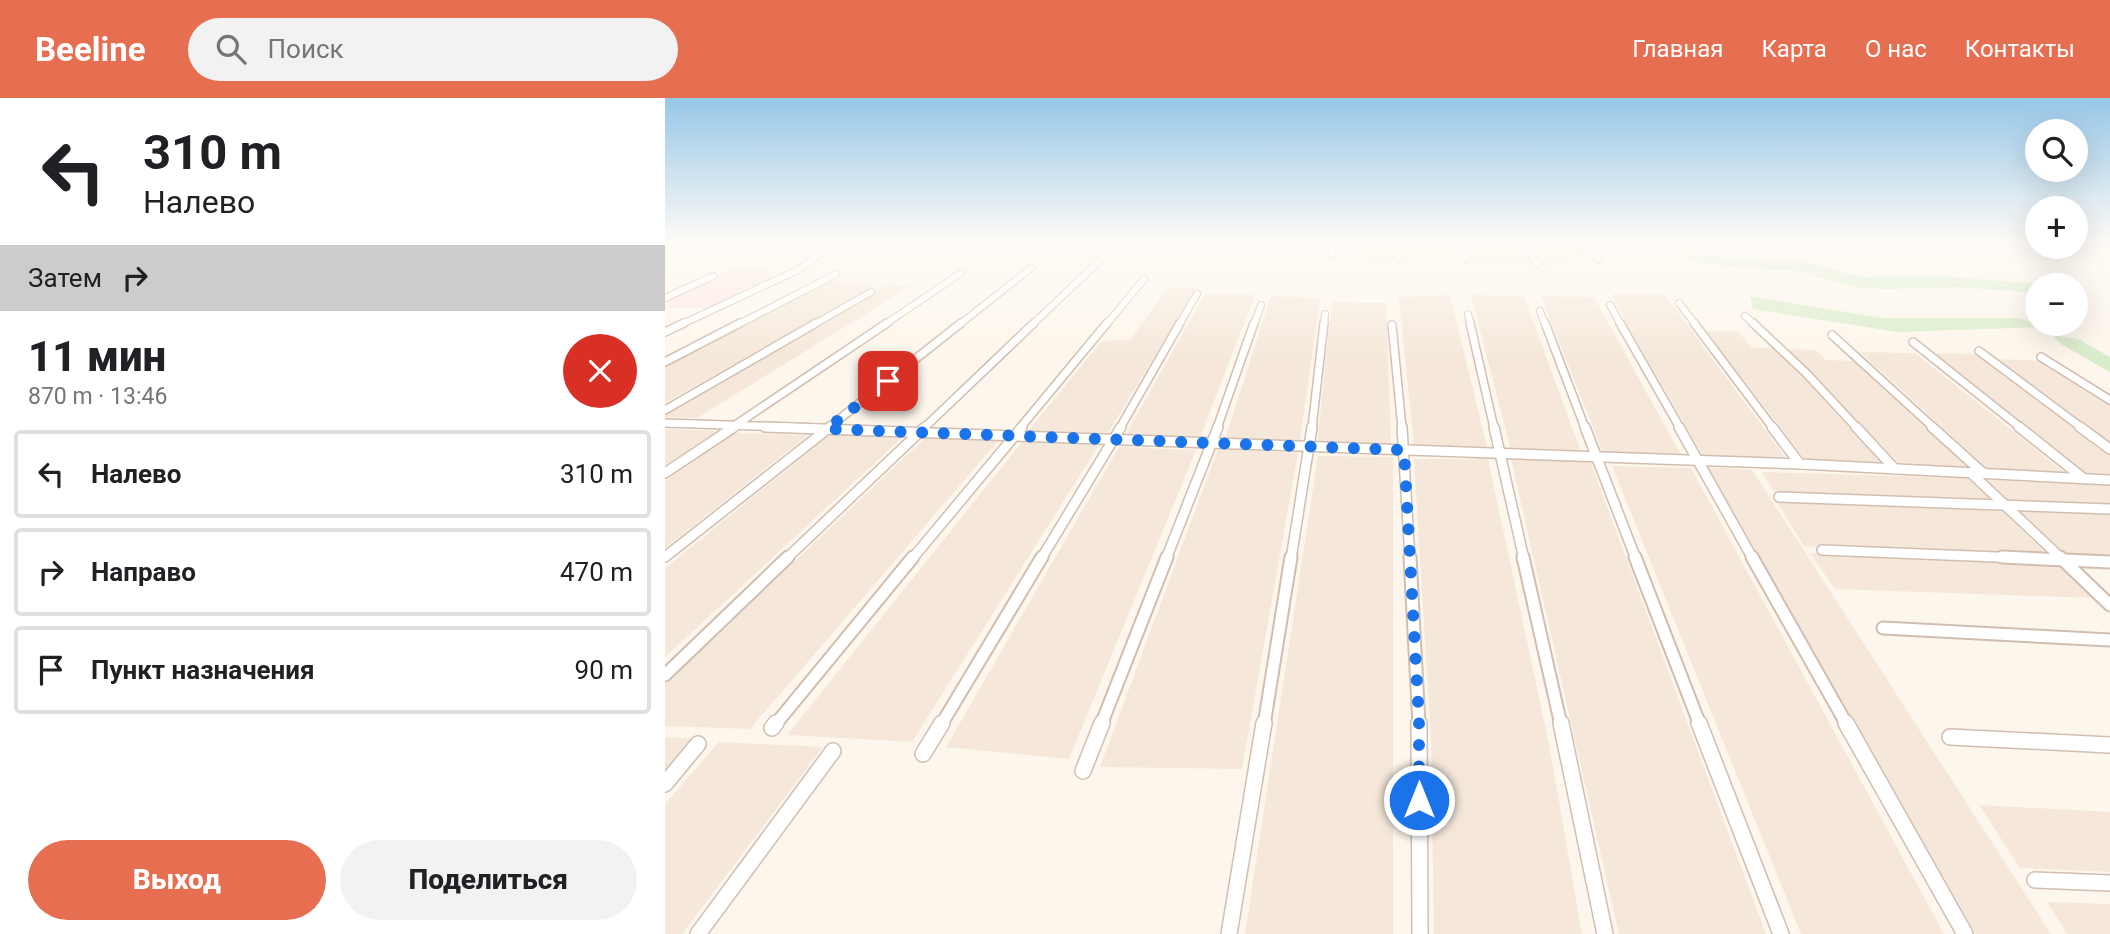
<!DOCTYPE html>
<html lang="ru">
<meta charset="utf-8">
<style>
:root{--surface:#fff;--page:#f2f2f2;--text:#202124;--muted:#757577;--line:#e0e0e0;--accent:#e76f51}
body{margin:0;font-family:Roboto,sans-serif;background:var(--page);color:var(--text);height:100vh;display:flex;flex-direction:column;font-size:26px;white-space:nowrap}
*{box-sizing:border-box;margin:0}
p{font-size:23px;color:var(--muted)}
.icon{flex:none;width:38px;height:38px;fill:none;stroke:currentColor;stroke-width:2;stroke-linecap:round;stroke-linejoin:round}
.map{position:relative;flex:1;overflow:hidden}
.panel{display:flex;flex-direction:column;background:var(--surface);width:665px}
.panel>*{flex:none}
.banner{background:#fff;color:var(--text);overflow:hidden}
.fabs{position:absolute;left:1360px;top:21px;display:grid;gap:14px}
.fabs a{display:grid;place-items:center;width:63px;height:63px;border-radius:50%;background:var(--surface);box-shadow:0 7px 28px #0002;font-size:35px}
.pin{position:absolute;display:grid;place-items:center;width:60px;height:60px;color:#fff;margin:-30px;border-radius:14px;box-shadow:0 4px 10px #0006}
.me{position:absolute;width:77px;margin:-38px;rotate:0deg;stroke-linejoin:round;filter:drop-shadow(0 0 5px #0008)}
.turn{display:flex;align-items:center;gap:24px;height:147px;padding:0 28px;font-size:32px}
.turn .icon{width:91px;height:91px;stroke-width:2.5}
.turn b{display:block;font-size:49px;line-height:60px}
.then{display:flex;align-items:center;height:66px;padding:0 28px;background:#0003;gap:14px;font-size:26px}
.round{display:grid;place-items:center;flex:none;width:74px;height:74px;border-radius:37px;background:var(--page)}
.headline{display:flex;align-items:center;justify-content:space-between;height:119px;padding:0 28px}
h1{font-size:42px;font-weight:800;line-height:52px}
.primary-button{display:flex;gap:14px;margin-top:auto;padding:14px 28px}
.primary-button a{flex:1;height:80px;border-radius:42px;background:var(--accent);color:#fff;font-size:28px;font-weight:800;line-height:80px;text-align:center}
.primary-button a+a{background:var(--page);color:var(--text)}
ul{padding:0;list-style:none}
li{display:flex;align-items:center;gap:21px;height:88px;margin:0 14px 10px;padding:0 14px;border:4px solid var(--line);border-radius:7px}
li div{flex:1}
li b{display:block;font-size:26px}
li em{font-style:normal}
header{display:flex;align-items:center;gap:42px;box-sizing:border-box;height:98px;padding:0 35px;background:var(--accent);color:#fff}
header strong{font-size:33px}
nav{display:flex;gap:38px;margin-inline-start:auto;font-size:24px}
.search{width:490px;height:63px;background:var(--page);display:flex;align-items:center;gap:18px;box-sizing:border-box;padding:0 24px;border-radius:38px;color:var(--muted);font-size:26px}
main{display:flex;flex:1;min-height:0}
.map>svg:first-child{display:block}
</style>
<header>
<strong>Beeline</strong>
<div class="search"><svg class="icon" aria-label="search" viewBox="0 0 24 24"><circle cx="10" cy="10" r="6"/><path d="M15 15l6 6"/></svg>Поиск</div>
<nav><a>Главная</a><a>Карта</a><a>О нас</a><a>Контакты</a></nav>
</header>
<main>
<section class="panel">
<div class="banner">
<div class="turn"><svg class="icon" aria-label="left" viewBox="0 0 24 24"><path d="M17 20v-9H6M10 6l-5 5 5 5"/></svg><div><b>310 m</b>Налево</div></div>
<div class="then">Затем<svg class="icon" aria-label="right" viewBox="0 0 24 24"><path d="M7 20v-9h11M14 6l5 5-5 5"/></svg></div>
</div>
<div class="headline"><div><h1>11 мин</h1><p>870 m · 13:46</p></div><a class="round" style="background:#d93025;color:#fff"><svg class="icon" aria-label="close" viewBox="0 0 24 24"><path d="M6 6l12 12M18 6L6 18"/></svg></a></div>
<ul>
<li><svg class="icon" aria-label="left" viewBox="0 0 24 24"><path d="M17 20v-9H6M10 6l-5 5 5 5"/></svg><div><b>Налево</b></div><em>310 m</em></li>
<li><svg class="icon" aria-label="right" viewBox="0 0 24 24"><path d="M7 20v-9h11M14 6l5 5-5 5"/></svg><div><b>Направо</b></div><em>470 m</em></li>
<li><svg class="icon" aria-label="arrive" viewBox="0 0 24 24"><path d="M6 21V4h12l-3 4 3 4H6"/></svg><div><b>Пункт назначения</b></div><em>90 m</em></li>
</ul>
<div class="primary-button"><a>Выход</a><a>Поделиться</a></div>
</section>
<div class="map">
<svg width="1445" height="836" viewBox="0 0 1445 836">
<rect width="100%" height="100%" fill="#fdf6ec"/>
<g fill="#f5e8da">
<path d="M699 145H725L728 162 700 163Z"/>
<path d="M738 145H787L794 160 742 161Z"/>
<path d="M800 145H849L865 166 809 163Z"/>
<path d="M861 145H911L925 158 902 159 905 167 880 168Z"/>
<path d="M165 182 210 187 0 305V268Z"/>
<path d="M221 187 246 188 32 320 0 319V316Z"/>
<path d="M503 189 531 190 443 335 363 333 437 243 465 242Z"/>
<path d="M540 196 590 197 534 342 460 338Z"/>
<path d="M948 196 1000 197 1121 360 1038 358 951 207Z"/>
<path d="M785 197 822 349H749L734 199Z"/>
<path d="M806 197 859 198 916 354 846 353Z"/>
<path d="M606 198 655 200 635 343 560 341Z"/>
<path d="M876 198 929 199 1017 359 939 357Z"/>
<path d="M667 204 721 205 726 347 652 345Z"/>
<path d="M1041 233H1073L1087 250H1111L1219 367 1141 363Z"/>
<path d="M1122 251 1151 252 1161 262 1188 263 1304 370 1234 365Z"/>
<path d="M1195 254 1250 255 1399 374 1324 372Z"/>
<path d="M1268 255 1313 256 1445 355V376L1420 375Z"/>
<path d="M1332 261 1379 263 1445 305V346Z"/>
<path d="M0 331 51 333 0 367Z"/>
<path d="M70 335 143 337 0 450V383Z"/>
<path d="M166 336 239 338 0 559V470Z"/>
<path d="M260 340 334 342 85 631 0 628V586Z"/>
<path d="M357 344 434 347 247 644 122 637Z"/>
<path d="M454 349 531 352 404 661 281 649Z"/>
<path d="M553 351 633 355 577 671 435 669Z"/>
<path d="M653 358 728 359V836H580Z"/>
<path d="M749 361H823L884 646 917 836H769L766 642Z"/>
<path d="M846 361 925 363 1101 836H954Z"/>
<path d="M947 368 1026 370 1279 836H1136Z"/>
<path d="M1042 369 1087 372 1386 836H1311Z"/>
<path d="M1097 374 1303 380 1327 403 1111 396Z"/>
<path d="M1322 382 1445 387V407L1344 403Z"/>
<path d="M1111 403 1336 411 1382 457 1139 448Z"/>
<path d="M1354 412 1445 415V460L1402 459Z"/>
<path d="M1145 455 1394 466 1429 500 1170 491Z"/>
<path d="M0 639 30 641 0 674Z"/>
<path d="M54 644 158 649 17 836H0V706Z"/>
<path d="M1314 707 1445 714V774L1355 770Z"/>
<path d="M1382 804 1445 806V836H1402Z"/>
</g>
<path fill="#fde8e0" d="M67 170 110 172 97 178 110 179 45 210H0V203Z"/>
<g fill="#d8ecc9">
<path d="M1022 157 1145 165 1196 179 1263 177 1387 187H1372V195L1293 189 1219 191 1190 189 1138 174 1034 165 1020 160Z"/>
<path d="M1085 198 1217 220H1355L1378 229 1233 234 1088 211Z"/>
<path d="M1388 237 1413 241 1445 259V274L1396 246Z"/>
</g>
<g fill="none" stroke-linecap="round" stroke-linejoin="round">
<defs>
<g id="minor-far4">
<path d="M731 145 735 161"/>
<path d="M793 145 802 161"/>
<path d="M856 145 873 166"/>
<path d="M917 145 933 161"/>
<path d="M667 157 668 145"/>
<path d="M0 200 48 178"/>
<path d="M1014 205 1031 227"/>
<path d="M945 207 956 227"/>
<path d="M875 213 880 227"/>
<path d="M803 216 806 227"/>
<path d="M1080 218 1090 227"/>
<path d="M15 227 133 172 170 145"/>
<path d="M72 227 171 176"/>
<path d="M148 227 206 194"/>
<path d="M219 227 296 175"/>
<path d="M294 227 366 170"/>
<path d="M367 227 433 164"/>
<path d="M441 227 479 181"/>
<path d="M514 227 532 196"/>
<path d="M589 227 596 207"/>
<path d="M659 227 660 216"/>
</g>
<g id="minor-far3">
<path d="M805 225 829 330"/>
<path d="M880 225 920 330"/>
<path d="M955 225 1015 330"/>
<path d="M1029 225 1108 330"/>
<path d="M1088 225 1142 276 1192 330"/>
<path d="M727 227 737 330"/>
<path d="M0 234 19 225"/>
<path d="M1167 237 1269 330"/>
<path d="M1248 244 1356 330"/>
<path d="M1314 253 1417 330"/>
<path d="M1376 259 1445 302"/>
<path d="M0 264 75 225"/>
<path d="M0 312 151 225"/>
<path d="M0 325 149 330"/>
<path d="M66 330 222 225"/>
<path d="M163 330 296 225"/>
<path d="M259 330 369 225"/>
<path d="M355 330 442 225"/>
<path d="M455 330 515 225"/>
<path d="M552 330 589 225"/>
<path d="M647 330 659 225"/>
</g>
<g id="minor-far2">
<path d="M100 329 1135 366 1107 329"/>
<path d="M737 329 745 461"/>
<path d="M829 329 859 461"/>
<path d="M920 329 971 461"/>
<path d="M1014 329 1088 461"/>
<path d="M1191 329 1230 371"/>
<path d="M1267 329 1318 375"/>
<path d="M1354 329 1418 380"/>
<path d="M1415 329 1445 351"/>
<path d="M1135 366 1445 382"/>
<path d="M0 375 69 329"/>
<path d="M1306 375 1397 461"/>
<path d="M1114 399 1445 411"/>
<path d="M1157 452 1379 461"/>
<path d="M0 459 165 329"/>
<path d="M121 461 260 329"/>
<path d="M247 461 357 329"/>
<path d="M376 461 456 329"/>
<path d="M501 461 553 329"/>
<path d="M626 461 647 329"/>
</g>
<g id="minor-far1">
<path d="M745 459 754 627"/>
<path d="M858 459 896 627"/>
<path d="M970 459 1035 627"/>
<path d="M1087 459 1182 627"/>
<path d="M1337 459 1445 464"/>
<path d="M1395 459 1445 507"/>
<path d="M1218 530 1445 542"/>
<path d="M0 577 123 459"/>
<path d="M110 627 248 459"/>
<path d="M276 627 377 459"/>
<path d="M436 627 502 459"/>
<path d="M599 627 626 459"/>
</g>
<g id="minor">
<path d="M754 625 755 836"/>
<path d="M896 625 940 836"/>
<path d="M1034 625 1116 836"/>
<path d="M1181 625 1300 836"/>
<path d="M107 630 111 625"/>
<path d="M1285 639 1445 647"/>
<path d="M258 656 277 625"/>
<path d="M418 673 437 625"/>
<path d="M0 686 33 646"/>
<path d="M1370 782 1445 785"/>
<path d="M33 836 168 653"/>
<path d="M564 836 599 625"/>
</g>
</defs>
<use href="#minor-far4" stroke="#d1beb0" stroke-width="8"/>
<use href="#minor-far3" stroke="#d1beb0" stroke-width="10"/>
<use href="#minor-far2" stroke="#d1beb0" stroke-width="12"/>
<use href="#minor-far1" stroke="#d1beb0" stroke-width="15"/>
<use href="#minor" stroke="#d1beb0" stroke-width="18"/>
<use href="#minor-far4" stroke="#fff" stroke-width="6"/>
<use href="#minor-far3" stroke="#fff" stroke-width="7"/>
<use href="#minor-far2" stroke="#fff" stroke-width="9"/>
<use href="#minor-far1" stroke="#fff" stroke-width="11"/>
<use href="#minor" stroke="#fff" stroke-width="15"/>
</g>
<linearGradient id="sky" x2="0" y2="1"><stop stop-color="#97c7e8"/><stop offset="0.55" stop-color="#fefbf6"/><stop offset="1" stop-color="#fefbf6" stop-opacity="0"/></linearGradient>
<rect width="1445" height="262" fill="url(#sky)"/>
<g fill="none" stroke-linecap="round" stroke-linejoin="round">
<path stroke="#1a73e8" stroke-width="12" stroke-dasharray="0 21.6" d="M223 283 162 331 739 352 754 622V702"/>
</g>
</svg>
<div class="fabs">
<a><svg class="icon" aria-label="search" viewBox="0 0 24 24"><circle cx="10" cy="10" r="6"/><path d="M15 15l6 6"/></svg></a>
<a>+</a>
<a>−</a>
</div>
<div class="pin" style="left:223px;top:283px;background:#d93025"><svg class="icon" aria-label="arrive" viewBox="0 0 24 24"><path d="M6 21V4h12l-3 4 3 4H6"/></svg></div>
<svg class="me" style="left:754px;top:702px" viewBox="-20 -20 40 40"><circle r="17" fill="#1a73e8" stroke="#fff" stroke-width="3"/><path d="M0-11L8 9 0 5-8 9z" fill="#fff"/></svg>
</div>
</main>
